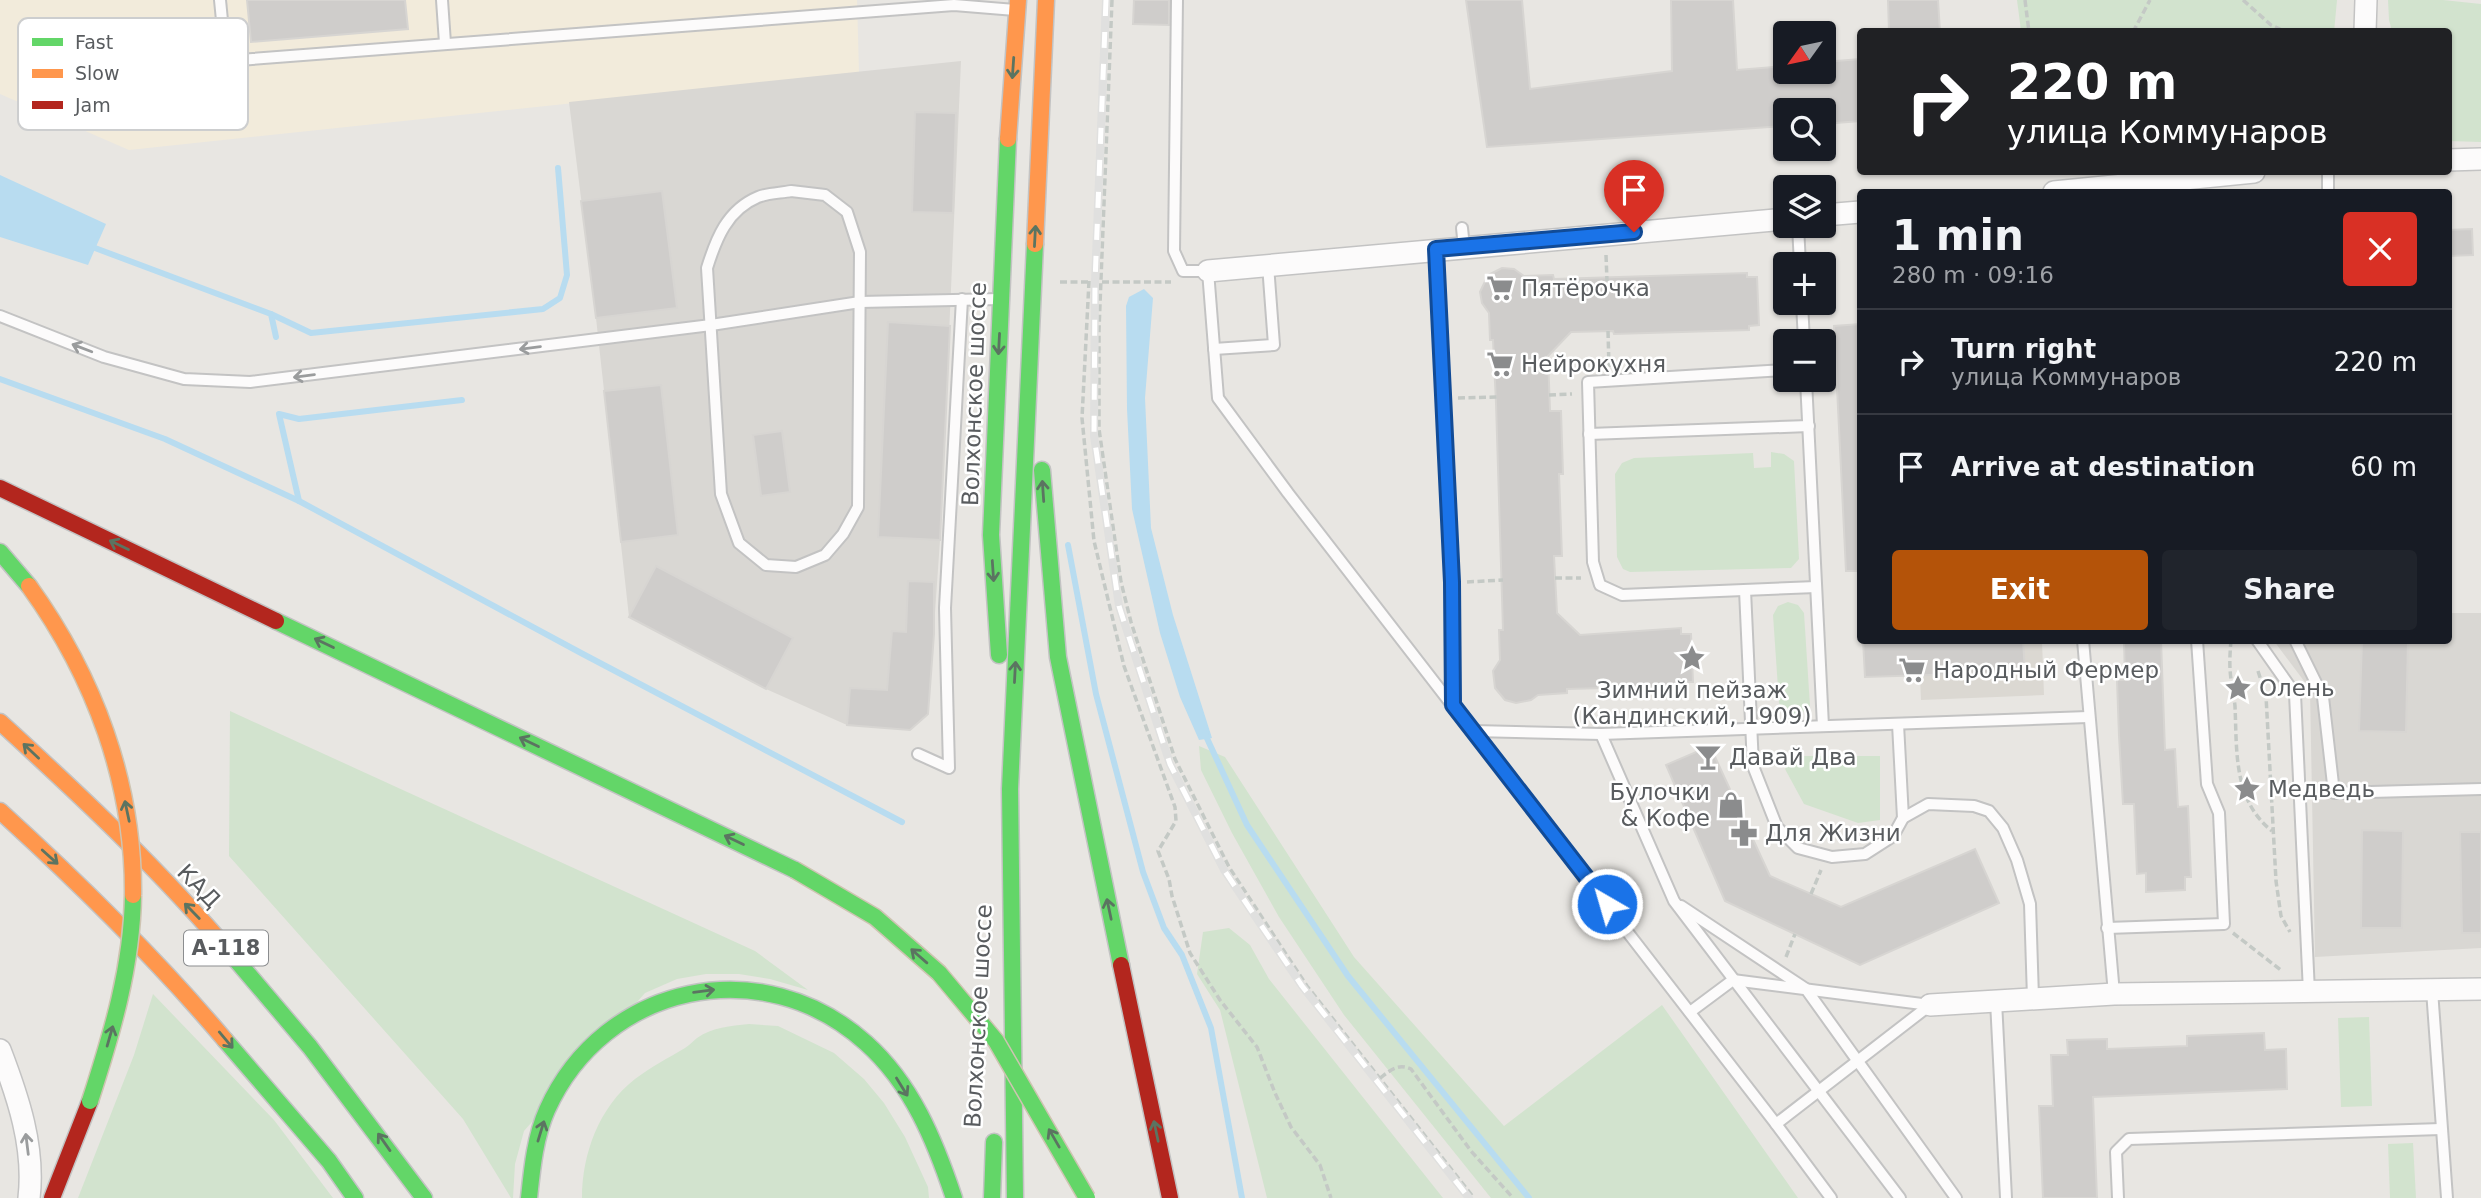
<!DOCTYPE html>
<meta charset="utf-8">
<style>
:root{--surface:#171b24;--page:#20242c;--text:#f1f3f6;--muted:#9ea1a6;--line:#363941;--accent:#b45309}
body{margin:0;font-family:"DejaVu Sans",sans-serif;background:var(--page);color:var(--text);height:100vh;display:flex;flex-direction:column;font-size:26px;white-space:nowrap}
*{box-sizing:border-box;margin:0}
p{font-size:23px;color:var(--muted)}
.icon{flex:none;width:38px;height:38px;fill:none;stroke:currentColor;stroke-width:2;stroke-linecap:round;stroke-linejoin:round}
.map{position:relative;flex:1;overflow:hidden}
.drawer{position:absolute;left:1857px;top:189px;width:595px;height:455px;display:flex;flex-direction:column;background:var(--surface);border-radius:7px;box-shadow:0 2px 5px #0004}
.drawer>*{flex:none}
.guide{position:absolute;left:1857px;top:28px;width:595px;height:147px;border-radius:7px;box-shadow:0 2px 5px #0004;background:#202124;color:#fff;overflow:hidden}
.needle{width:46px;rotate:237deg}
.fabs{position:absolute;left:1773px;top:21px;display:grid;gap:14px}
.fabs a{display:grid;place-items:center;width:63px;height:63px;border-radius:7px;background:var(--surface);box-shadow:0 2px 5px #0004;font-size:35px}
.pin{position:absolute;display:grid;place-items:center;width:60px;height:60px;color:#fff;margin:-72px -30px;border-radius:50% 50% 50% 0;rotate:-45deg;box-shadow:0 0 7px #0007}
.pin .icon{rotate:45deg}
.me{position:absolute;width:77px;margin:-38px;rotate:322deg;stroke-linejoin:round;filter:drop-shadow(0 0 5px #0008)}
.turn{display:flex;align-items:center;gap:24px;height:147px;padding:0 35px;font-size:32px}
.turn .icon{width:91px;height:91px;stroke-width:2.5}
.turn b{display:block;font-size:49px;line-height:60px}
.round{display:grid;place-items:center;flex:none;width:74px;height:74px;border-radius:7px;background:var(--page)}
.overview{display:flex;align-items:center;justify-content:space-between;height:119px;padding:0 35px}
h1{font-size:42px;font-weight:700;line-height:52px}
.action{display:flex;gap:14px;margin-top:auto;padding:14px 35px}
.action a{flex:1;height:80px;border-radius:7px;background:var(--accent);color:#fff;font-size:28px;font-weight:700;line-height:80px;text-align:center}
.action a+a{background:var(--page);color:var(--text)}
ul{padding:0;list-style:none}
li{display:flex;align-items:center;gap:21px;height:105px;padding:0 35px;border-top:2px solid var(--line)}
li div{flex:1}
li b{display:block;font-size:26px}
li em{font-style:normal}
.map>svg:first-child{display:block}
</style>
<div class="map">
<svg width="2481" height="1198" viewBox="0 0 2481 1198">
<rect width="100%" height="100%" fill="#e8e6e2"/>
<path fill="#f2ebdb" d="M0 0H857L859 73 129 150 0 94Z"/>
<g fill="#d9d7d3">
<path d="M961 61 940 540 928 714 910 730 847 725 766 689 629 617 596 318 569 102Z"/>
<path d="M2448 613H2481V948L2315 957 2310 689 2274 641 2448 640Z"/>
</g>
<path fill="#dbd8d2" d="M1963 641H2042L2044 695 1921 700 1920 676 1964 674Z"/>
<g fill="#d2e3ce">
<path d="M2017 0H2337L2334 32 2021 31Z"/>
<path d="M2388 0H2443L2481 4V142L2448 141V32L2392 31 2389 20Z"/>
<path d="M1771 452 1784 454 1794 461 1799 559 1791 568 1630 572 1623 569 1617 557 1615 474 1622 463 1634 458 1753 453 1754 468 1771 467Z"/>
<path d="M1788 602 1798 605 1804 613 1810 706 1798 716 1784 712 1779 703 1773 615 1778 606Z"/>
<path d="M230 711 755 951 808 990 770 979 739 974H706L677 979 645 993 524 1131 515 1164 513 1198H511L463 1119 229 856Z"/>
<path d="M1199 746 1225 757 1354 957 1504 1126 1662 1005 1798 1198H1491L1344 1015 1279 917 1232 833 1201 770Z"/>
<path d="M1795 756H1880V820L1858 823 1804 804 1785 769Z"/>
<path d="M1229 928 1250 945 1269 979 1443 1198H1267L1220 1010 1197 974 1203 932Z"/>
<path d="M153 994 274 1120 333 1198H78L134 1055Z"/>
<path d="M2369 1017 2372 1106 2341 1107 2338 1018Z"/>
<path d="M749 1024 778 1026 834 1053 864 1079 884 1103 905 1137 928 1187 929 1198H582C582 1154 599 1107 635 1079 651 1067 668 1058 685 1048 690 1045 693 1041 697 1038 713 1027 730 1026 749 1024Z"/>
<path d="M2413 1143 2416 1198H2390L2388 1144Z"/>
</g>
<g fill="#b8dcf0">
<path d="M0 175 106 224 88 265 0 237Z"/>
<path d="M1144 289 1153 298 1145 398 1151 528 1173 615 1212 738 1199 740 1180 697 1160 633 1132 509 1127 409 1126 306 1129 297Z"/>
</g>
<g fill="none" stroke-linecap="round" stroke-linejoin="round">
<g stroke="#b8dcf0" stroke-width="6">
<path d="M95 248 271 314 276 337"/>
<path d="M271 314 311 333 543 309 560 298 567 275 558 168"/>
<path d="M0 379 165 439 299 501 581 653 902 822"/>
<path d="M299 501 279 414 299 419 462 400"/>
<path d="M1068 545 1096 694 1143 872 1164 928 1182 955 1211 1028 1242 1198"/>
<path d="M1205 734 1247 825 1348 976 1529 1198"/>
</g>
</g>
<g fill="#cfcdcb" stroke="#d7d5d2" stroke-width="2">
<path d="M247 0H405L408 29 251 42Z"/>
<path d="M1134 0H1169V25L1133 24Z"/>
<path d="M1466 0H1522L1530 89 1672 71 1671 0H1733L1737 70 1785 66V72H1824V62L1860 59V121L1824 124V110H1785V126L1487 147Z"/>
<path d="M1888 0H1938L1940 32H1889Z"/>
<path d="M915 112 956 113 953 213 912 212Z"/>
<path d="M662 191 677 308 596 318 581 201Z"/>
<path d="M2472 229 2473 255 2448 256V230Z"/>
<path d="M1502 268 1514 269 1524 276 1553 275 1554 279 1747 273V277H1757L1759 325 1749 326V330L1614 334 1613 331 1571 332 1548 356 1550 411H1561L1563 474H1559L1562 556H1554L1557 613 1580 635 1681 628V634H1691L1693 682H1684V686L1567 689V693L1538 695 1531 700 1516 703 1505 700 1495 688 1493 671 1500 660 1499 630H1503L1496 403 1493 340H1490L1489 313 1482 303 1480 292 1488 275Z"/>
<path d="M888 322 950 326 940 540 878 537Z"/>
<path d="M1860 324V571H1846L1834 326Z"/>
<path d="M661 385 678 535 621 542 604 391Z"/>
<path d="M782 431 790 492 761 496 753 435Z"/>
<path d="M656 566 793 638 766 689 629 617Z"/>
<path d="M908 581 934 582V634L928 714 910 730 847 725 850 688 887 690 892 631 906 632Z"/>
<path d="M1863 640H2023L2025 672 1865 677Z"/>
<path d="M2124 640H2161L2165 750 2175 749 2178 807 2188 806 2191 877H2185V890L2146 892V873L2137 874 2134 804H2123L2119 736 2117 680H2125Z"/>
<path d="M2362 640H2408L2406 732 2359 731Z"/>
<path d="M1710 746 1770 876 1841 907 1975 849 1999 903 1860 965 1725 901 1666 765Z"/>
<path d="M2362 830 2403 831 2402 928H2361Z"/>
<path d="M2460 832H2481V933H2462Z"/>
<path d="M2264 1033 2265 1050 2286 1049 2287 1089 2093 1097 2097 1198H2043L2039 1106H2053L2051 1055H2068L2067 1040 2107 1039V1049L2187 1046V1036Z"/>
</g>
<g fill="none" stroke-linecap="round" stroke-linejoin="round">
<defs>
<g id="lane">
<path d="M220 0 226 61 954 5 1015 10"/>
<path d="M442 0 445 43"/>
<path d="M1177 0 1174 251 1183 271H1208L1218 398 1288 493 1776 1124"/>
<path d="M2328 172V192"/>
<path d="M791 191 825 195 847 212 860 252 858 507 843 534 825 555 796 567 766 565 739 543 721 494 707 268C716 239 727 210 758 197 768 193 781 193 791 191Z"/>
<path d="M1798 226 1800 264"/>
<path d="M1462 228 1464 247"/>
<path d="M1436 250 1452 582 1453 705"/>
<path d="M1802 303 1804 341"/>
<path d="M0 316 104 357 184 379 250 382 711 325 860 302 1000 299"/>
<path d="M1214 349 1274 345 1268 265"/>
<path d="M1785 370 1588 382 1593 562 1600 585 1622 595 1816 587"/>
<path d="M1806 380 1823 726"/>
<path d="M1589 434 1809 426"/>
<path d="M1745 590 1753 766 1777 827 1798 848 1832 857 1865 854 1893 836 1903 818 1928 804 1974 806 1989 811 2003 828 2017 860 2030 904 2033 998"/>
<path d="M2083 640 2114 994"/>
<path d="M2257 640 2295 694 2309 992"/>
<path d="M2295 640 2323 697 2334 793 2481 789"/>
<path d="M1898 724 1903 818"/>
<path d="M1474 731 1601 734 2088 717"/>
<path d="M1601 734 1674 901 1900 1198"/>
<path d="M918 754 949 768 945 608 962 299"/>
<path d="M1681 906 1806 989 1956 1198"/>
<path d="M2107 928 2224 924 2219 813 2207 784 2197 640"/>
<path d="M2432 990 2447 1198"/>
<path d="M1996 1001 2006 1198"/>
<path d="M1690 1012 1733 980 1930 1005"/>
<path d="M1831 1198 1776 1124 1930 1005"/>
<path d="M2118 1198 2116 1152 2129 1139 2441 1129"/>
</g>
<g id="street">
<path d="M2365 32 2366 0"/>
<path d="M2448 160 2481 159"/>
<path d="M2054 192 2254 172"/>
<path d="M1824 215 1860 212"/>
<path d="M1208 271 1785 219"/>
<path d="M1930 1005 2114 994 2481 989"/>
<path d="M0 1050C18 1097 35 1147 29 1198"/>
</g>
<g id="fast">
<path d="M1042 470 1058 657 1121 965"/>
<path d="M0 552 29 586"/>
<path d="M276 621 795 870"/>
<path d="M999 655 991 535 1008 139"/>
<path d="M232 955 310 1047 424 1198"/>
<path d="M225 1040 329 1161 355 1198"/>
<path d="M529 1198C532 1169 535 1137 547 1110 604 983 763 950 866 1043 912 1084 935 1141 954 1198"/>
<path d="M992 1198 994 1142"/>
<path d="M1015 1198 1010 789 1035 244"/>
</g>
<g id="slow">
<path d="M1008 139 1018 0"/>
<path d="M1035 244 1046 0"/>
<path d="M0 722C81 796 161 871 232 955"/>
<path d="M0 811C79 883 156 958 225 1040"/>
</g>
<g id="jam">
<path d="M0 488 276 621"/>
<path d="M1121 965 1170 1198"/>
<path d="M52 1198 90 1101"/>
</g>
</defs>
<use href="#lane" stroke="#c3c3c3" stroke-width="14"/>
<use href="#street" stroke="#c3c3c3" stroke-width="24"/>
<use href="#fast" stroke="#c3c3c3" stroke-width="19"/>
<use href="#slow" stroke="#c3c3c3" stroke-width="19"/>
<use href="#jam" stroke="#c3c3c3" stroke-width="19"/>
<g stroke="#c4c9c5" stroke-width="3.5" stroke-dasharray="7 3.5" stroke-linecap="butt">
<path d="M1112 0 1099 330V429L1121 582 1131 622 1175 759 1229 867 1307 986 1474 1198"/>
<path d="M2025 0 2029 32"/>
<path d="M2243 0 2271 25 2286 32"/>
<path d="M2133 32 2150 0"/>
<path d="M1606 255 1607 281"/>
<path d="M1089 281 1082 418 1094 541 1124 666 1175 807 1176 821 1158 851 1169 879 1172 896 1190 953 1220 1000 1257 1047 1275 1093 1291 1127 1320 1165 1331 1198"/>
<path d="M1060 282H1171"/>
<path d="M1608 331 1609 367"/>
<path d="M1549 395 1572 394"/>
<path d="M1458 398 1497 397"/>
<path d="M1555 578H1581"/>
<path d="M1467 582 1503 580"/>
<path d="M2231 640C2230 653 2229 666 2231 679 2232 688 2234 696 2235 706 2237 751 2233 800 2272 831"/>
<path d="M2258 671 2266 696 2276 881 2281 916 2290 932"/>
<path d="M1811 894 1821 870"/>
<path d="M2233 933 2282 971"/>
<path d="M1786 957 1795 934"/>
<path d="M1380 1078C1391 1070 1398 1063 1411 1069L1471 1151 1513 1198"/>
</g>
<use href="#lane" stroke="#fcfbfb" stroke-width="10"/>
<use href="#street" stroke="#fcfbfb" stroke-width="21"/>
<use href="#fast" stroke="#63d668" stroke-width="16"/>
<use href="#slow" stroke="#ff974d" stroke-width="16"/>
<use href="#jam" stroke="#b3261e" stroke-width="16"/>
<defs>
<path id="rail" d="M1106 0 1095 282 1094 436 1119 606 1170 764 1224 870 1302 986 1469 1198"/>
</defs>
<use href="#rail" stroke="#e0e0df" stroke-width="8"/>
<use href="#rail" stroke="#fff" stroke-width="5" stroke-dasharray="16" stroke-linecap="butt"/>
<defs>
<g id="fast-bridge">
<path d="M795 870 875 917 939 973 996 1041 1087 1198"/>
<path d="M90 1101C112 1033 132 967 133 895"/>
</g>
<path id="slow-bridge" d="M29 586C94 676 134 783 133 895"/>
</defs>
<use href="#fast-bridge" stroke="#cec4b2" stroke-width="19" stroke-linecap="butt"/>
<use href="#slow-bridge" stroke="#cec4b2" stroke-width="19" stroke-linecap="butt"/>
<use href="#fast-bridge" stroke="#63d668" stroke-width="16"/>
<use href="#slow-bridge" stroke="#ff974d" stroke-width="16"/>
</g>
<defs><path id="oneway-shaft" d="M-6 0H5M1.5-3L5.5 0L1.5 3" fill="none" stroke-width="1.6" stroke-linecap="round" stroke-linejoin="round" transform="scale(1.75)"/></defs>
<g stroke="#5b7461">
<use href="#oneway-shaft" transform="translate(1013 68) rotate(94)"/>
<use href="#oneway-shaft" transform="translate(1035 236) rotate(-87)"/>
<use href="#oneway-shaft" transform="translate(999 344) rotate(93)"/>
<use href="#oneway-shaft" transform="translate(1043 491) rotate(-94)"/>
<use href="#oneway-shaft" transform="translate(119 545) rotate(-154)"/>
<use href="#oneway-shaft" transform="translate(993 571) rotate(86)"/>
<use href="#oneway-shaft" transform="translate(324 643) rotate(-154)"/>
<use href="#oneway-shaft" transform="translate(1015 672) rotate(-87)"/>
<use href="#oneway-shaft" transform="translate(529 742) rotate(-154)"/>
<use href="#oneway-shaft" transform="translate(31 751) rotate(-137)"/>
<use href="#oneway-shaft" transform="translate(127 811) rotate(-102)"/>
<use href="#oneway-shaft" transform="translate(734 840) rotate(-154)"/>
<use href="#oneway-shaft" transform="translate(50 857) rotate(42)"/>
<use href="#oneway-shaft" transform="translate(1109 909) rotate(-102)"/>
<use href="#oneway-shaft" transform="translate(192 911) rotate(-134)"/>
<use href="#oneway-shaft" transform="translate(919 956) rotate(-139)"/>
<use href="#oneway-shaft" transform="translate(704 991) rotate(-7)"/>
<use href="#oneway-shaft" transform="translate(110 1036) rotate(-74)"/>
<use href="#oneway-shaft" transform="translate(226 1040) rotate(50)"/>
<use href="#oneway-shaft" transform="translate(902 1087) rotate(58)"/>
<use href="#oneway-shaft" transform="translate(541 1131) rotate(-73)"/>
<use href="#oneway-shaft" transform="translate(1156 1131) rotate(-102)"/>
<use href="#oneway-shaft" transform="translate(1054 1138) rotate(-120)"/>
<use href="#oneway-shaft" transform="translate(384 1142) rotate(-125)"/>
</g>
<g stroke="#9a9c9d">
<use href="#oneway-shaft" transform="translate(82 348) rotate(-159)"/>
<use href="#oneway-shaft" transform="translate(530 348) rotate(173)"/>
<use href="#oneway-shaft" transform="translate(304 376) rotate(173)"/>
<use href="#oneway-shaft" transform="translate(27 1144) rotate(-97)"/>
</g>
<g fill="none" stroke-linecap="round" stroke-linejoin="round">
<defs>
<path id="route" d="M1607 904 1453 705 1452 582 1436 249 1634 232"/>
</defs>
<use href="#route" stroke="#114b97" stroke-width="18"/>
<use href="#route" stroke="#1a73e8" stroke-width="12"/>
</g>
<defs>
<symbol id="supermarket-bare" viewBox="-9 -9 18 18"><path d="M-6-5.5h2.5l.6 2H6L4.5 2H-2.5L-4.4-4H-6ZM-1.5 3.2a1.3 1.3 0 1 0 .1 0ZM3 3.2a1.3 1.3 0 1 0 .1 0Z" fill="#8b8c8d" stroke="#fff" stroke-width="2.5" paint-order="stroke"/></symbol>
<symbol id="sight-bare" viewBox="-9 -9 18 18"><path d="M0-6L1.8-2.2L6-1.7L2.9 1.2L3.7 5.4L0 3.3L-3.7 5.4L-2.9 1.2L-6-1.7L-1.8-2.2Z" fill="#8b8c8d" stroke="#fff" stroke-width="2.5" paint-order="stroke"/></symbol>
<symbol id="bar-bare" viewBox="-9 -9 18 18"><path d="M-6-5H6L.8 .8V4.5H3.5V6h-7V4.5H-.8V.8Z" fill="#8b8c8d" stroke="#fff" stroke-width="2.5" paint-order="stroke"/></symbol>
<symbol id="shop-bare" viewBox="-9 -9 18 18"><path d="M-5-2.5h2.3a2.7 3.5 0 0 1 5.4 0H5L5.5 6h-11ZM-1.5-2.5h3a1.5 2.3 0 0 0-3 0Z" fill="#8b8c8d" stroke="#fff" stroke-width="2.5" paint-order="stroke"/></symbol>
<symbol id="pharmacy-bare" viewBox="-9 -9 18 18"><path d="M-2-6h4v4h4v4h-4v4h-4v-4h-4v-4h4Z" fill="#8b8c8d" stroke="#fff" stroke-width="2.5" paint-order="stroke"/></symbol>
</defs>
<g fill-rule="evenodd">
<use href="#supermarket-bare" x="1481" y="269" width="38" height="38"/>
<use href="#supermarket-bare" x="1481" y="345" width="38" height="38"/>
<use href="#sight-bare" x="1673" y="639" width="38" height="38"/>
<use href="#supermarket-bare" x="1893" y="651" width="38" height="38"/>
<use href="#sight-bare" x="2219" y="669" width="38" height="38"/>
<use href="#bar-bare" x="1689" y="738" width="38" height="38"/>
<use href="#sight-bare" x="2228" y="770" width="38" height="38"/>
<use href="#shop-bare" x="1712" y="786" width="38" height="38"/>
<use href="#pharmacy-bare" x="1725" y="814" width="38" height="38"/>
</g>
<g text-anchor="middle" stroke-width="5" stroke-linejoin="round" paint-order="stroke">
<rect fill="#fff" stroke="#8b8d8f" stroke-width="2" x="184" y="930.5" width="84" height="35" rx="5"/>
<g font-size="21" font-weight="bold" fill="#595c5f">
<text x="226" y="955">А-118</text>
</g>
<g font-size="23" fill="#595c5f" stroke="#fff" text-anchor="start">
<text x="1521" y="296">Пятёрочка</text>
<text x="1521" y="372">Нейрокухня</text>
<text x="1933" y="678">Народный Фермер</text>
<text x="2259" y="696">Олень</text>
<text x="1692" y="698" text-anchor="middle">Зимний пейзаж<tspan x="1692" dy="26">(Кандинский, 1909)</tspan></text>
<text x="1729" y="765">Давай Два</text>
<text x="2268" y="797">Медведь</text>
<text x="1710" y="800" text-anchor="end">Булочки<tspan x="1710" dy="26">&amp; Кофе</tspan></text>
<text x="1765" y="841">Для Жизни</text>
</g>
<g font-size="23" fill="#595c5f" stroke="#fff">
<text transform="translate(974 394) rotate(-88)" y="8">Волхонское шоссе</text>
<text transform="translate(199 886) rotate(46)" y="8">КАД</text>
<text transform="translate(978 1016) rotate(-87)" y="8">Волхонское шоссе</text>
</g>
</g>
<rect x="18" y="18" width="230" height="112" rx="10" fill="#fff" stroke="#cdcecf" stroke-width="2"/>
<rect x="32" y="38" width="31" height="8" fill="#63d668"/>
<rect x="32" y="69" width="31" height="9" fill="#ff974d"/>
<rect x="32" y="101" width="31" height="8" fill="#b3261e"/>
<g font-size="19" fill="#595c5f">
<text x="75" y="49">Fast</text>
<text x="75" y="80">Slow</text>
<text x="75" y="112">Jam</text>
</g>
</svg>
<div class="fabs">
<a><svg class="needle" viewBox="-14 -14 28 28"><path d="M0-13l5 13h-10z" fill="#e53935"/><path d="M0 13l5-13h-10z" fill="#9ea1a6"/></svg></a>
<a><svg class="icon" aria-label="search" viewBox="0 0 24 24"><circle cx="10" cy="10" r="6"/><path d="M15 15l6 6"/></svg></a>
<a><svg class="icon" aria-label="layers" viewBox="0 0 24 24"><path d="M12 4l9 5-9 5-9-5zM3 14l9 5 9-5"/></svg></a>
<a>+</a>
<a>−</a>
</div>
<div class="pin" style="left:1634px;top:232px;background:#d93025"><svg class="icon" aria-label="arrive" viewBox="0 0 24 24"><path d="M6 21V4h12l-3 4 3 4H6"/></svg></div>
<svg class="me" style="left:1607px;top:904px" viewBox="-20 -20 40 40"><circle r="17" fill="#1a73e8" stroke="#fff" stroke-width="3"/><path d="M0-11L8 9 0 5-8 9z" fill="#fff"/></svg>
<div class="guide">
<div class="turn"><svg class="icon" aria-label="right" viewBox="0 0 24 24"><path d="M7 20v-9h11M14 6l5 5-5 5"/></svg><div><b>220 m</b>улица Коммунаров</div></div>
</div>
<section class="drawer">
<div class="overview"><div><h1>1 min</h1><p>280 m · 09:16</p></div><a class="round" style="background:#d93025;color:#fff"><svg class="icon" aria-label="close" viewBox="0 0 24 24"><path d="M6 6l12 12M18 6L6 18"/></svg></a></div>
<ul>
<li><svg class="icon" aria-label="right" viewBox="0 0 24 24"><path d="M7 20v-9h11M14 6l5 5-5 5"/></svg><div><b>Turn right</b><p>улица Коммунаров</p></div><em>220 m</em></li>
<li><svg class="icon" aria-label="arrive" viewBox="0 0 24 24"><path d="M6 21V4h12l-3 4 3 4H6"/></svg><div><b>Arrive at destination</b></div><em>60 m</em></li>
</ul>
<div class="action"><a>Exit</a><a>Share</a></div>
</section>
</div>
